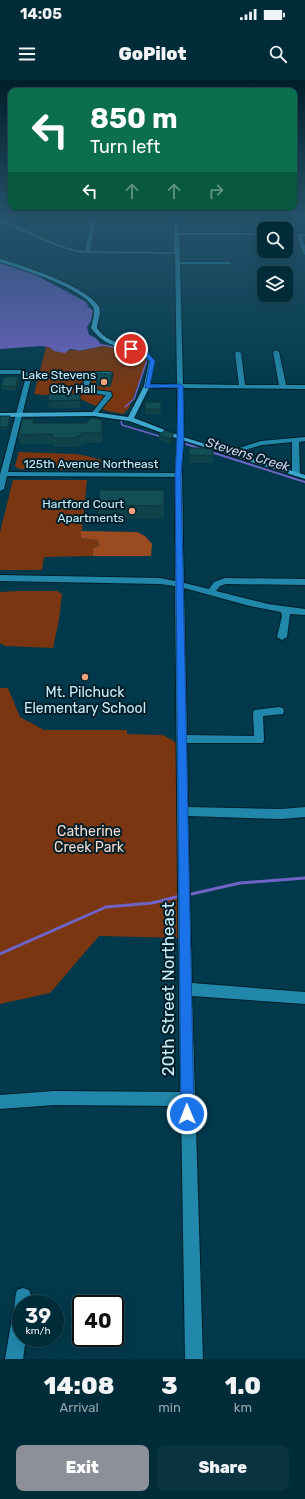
<!DOCTYPE html>
<style>
:root{--surface:#002b38;--page:#0a3340;--text:#f1f3f6;--muted:#95a7ae;--line:#224753;--accent:#8c9099}
body{margin:0;font-family:Rubik,sans-serif;background:var(--page);color:var(--text);height:100vh;display:flex;flex-direction:column;font-size:15px;white-space:nowrap}
*{box-sizing:border-box;margin:0}
p{font-size:13px;color:var(--muted)}
.icon{flex:none;width:22px;height:22px;fill:none;stroke:currentColor;stroke-width:2;stroke-linecap:round;stroke-linejoin:round}
.map{position:relative;height:1279px;overflow:hidden}
.panel{display:flex;flex-direction:column;background:var(--surface);flex:1}
.panel>*{flex:none}
.top-card{position:absolute;left:8px;top:8px;width:289px;height:122px;border-radius:8px;box-shadow:0 4px 16px #0002,0 0 0 1px var(--line);background:#0b6e4f;color:#fff;overflow:hidden}
.fabs{position:absolute;left:257px;top:142px;display:grid;gap:8px}
.fabs a{display:grid;place-items:center;width:36px;height:36px;border-radius:8px;background:var(--surface);box-shadow:0 4px 16px #0002,0 0 0 1px var(--line);font-size:20px}
.speed{position:absolute;left:12px;top:1215px;display:flex;gap:8px;font-size:20px;font-weight:700;text-align:center}
.speed>*{display:grid;place-content:center;width:52px;height:52px;border-radius:50%;background:var(--surface);box-shadow:0 4px 16px #0002,0 0 0 1px var(--line);line-height:1}
.speed small{font-size:10px;font-weight:400}
.speed .limit{border:2px solid #111;border-radius:6px;background:#fff;color:#111}
.pin{position:absolute;display:grid;place-items:center;width:34px;height:34px;color:#fff;margin:-17px;border:2px solid #fff;border-radius:50%;box-shadow:0 1px 4px #0007}
.me{position:absolute;width:44px;margin:-22px;rotate:359deg;stroke-linejoin:round;filter:drop-shadow(0 0 3px #0008)}
.turn{display:flex;align-items:center;gap:14px;height:84px;padding:0 16px;font-size:18px}
.turn .icon{width:52px;height:52px;stroke-width:2.5}
.turn b{display:block;font-size:28px;line-height:34px}
.lanes{display:flex;align-items:center;height:38px;padding:0 16px;background:#0003;justify-content:center;gap:20px;direction:ltr}
.lanes .off{opacity:.35}
.eta{display:flex;justify-content:space-evenly;align-items:center;height:68px;text-align:center}
.eta b{font-size:24px;font-weight:800;line-height:28px}
.button{display:flex;gap:8px;margin-top:auto;padding:8px 16px}
.button a{flex:1;height:46px;border-radius:8px;background:var(--accent);color:#fff;font-size:16px;font-weight:800;line-height:46px;text-align:center}
.button a+a{background:var(--page);color:var(--text)}
.status{display:flex;justify-content:space-between;align-items:center;height:28px;padding:0 20px;background:var(--surface);direction:ltr}
.status svg{height:11px;fill:currentColor}
header{display:flex;justify-content:space-between;align-items:center;height:52px;padding:0 16px;background:var(--surface);font-size:18px;font-weight:800}
.map>svg:first-child{display:block}
</style>
<div class="status"><b>14:05</b><svg viewBox="0 0 49 12"><path d="M0 12V9h3v3zM5 12V6h3v6zM10 12V3h3v9zM15 12V0h3v12zM26 1h20v11H26zM47 4h2v5h-2z"/></svg></div>
<header><svg class="icon" aria-label="menu" viewBox="0 0 24 24"><path d="M4 6h16M4 12h16M4 18h16"/></svg>GoPilot<svg class="icon" aria-label="search" viewBox="0 0 24 24"><circle cx="10" cy="10" r="6"/><path d="M15 15l6 6"/></svg></header>
<div class="map">
<svg width="305" height="1279" viewBox="0 0 305 1279">
<rect width="100%" height="100%" fill="#00394b"/>
<g fill="#793610">
<path d="M102 266C116 266 138 270 147 281L129 328 123 334 107 331 78 318 34 314 46 267H49L54 271 79 270V271Z"/>
<path d="M19 372 75 374 87 376 101 380 100 390 19 389 15 386Z"/>
<path d="M13 400H87L81 458 97 460 100 465 93 468V476L44 477 42 490H0V452Z"/>
<path d="M17 511H57L62 514 59 540 53 568 5 566 0 563V512Z"/>
<path d="M0 608H8L20 637 44 650H127V654L163 655 177 663 180 858 99 856 50 913 0 924Z"/>
</g>
<path fill="#9b4b20" d="M81 451 137 452 145 456 152 464 151 476H93V468L100 465 97 460 81 458Z"/>
<path fill="#6f63c6" d="M0 182 34 194 86 222 89 228 93 230 91 241 87 247 89 255 96 258 102 266 78 271V270L70 269 65 273 54 271 49 267 41 266 0 269Z"/>
<g fill="none" stroke-linecap="round" stroke-linejoin="round">
<g stroke="#6f63c6" stroke-width="1.5">
<path d="M97 264 130 270 140 274 147 280 134 319 125 327"/>
<path d="M121 341 122 345 162 357"/>
</g>
<g stroke="#6f63c6" stroke-width="2">
<path d="M186 364 201 369"/>
<path d="M211 372 305 402"/>
</g>
<g stroke="#6f63c6" stroke-width="3">
<path d="M187 815 240 803 305 798"/>
<path d="M0 874 106 827 152 823 180 816"/>
</g>
<defs>
<g id="minor">
<path d="M97 133 90 171 174 172V133H178L179 153H264V155H179L180 182H230L232 183 230 184H180L183 304 239 305 235 273 238 271 241 273 245 305H279L273 272 276 270 279 272 286 305H305V309L183 308 184 358 181 397 7 396 4 409 0 411V395L26 296 22 294H0V290H23L32 295 8 392 175 393 178 358 177 308H147L144 306 147 304H177L175 174 79 173 56 166 0 142V139H28L26 141H7C27 150 64 170 85 171L92 136H60L58 135 60 134Z"/>
<path d="M286 154H305V156H302L305 166V175L303 174 297 156H286Z"/>
<path d="M110 292 113 294 112 295 92 296 88 309 111 312 112 316 96 335H92L91 334 106 315 82 312 81 311 86 294 89 292Z"/>
<path d="M305 357V361L299 362 300 394 296 396 292 394V362L262 365 228 375 224 373 261 361Z"/>
<path d="M176 463H182L183 465 184 503 209 509 214 502 225 498 305 499V505L226 504 220 506 216 511 268 524 305 529V535L290 534 287 557 282 560 277 557 282 536 281 532 250 526 184 508 187 655 254 656 253 633 254 630 279 627 283 628 284 631 283 634 263 636 264 660 263 663H187L188 727 281 729 305 727V737L281 739 188 736 192 903 305 912V924L192 916 203 1279H185L181 1026 54 1025 0 1029V1015L54 1011 180 1012 175 506 160 504 0 501V495L160 498 175 501Z"/>
<path d="M23 1208 29 1210 31 1216 30 1224H21V1258H26L23 1279H5L13 1232C16 1225 14 1218 17 1210Z"/>
</g>
<g id="major">
<path d="M0 179C22 185 88 207 99 227 102 233 97 242 97 248 112 270 137 261 154 280L150 306 134 338 183 357 305 395V399L179 359 129 341 94 336 0 337V333L94 332 128 337 144 306 149 281C131 261 110 275 91 248 92 242 96 233 93 227 83 208 21 189 0 182Z"/>
<path d="M175 393H181L182 395 183 465 179 467 175 465Z"/>
</g>
</defs>
<use href="#minor" stroke="#011f29" stroke-width="2"/>
<use href="#major" stroke="#011f29" stroke-width="2"/>
<use href="#minor" fill="#2288ab" fill-rule="evenodd"/>
<use href="#major" fill="#3da7cd" fill-rule="evenodd"/>
</g>
<g fill="#0f4349">
<path d="M18 297 19 302 16 311 2 310 1 306Z"/>
<path d="M113 298 110 307 96 306V301Z"/>
<path d="M48 321H81L80 328H49Z"/>
<rect x="145" y="322" width="16" height="12"/>
<path d="M0 336H10V338L8 349H0Z"/>
<path d="M34 339V343H86L102 340 103 350 102 363H82L81 366H78V367H53V364H20L19 355Z"/>
<path d="M159 355 173 356V361L170 364 159 360Z"/>
<path d="M189 368 213 376V383H189Z"/>
<path d="M164 410V439L99 438 98 425Z"/>
</g>
<g fill="#0d373c">
<path d="M112 294 113 298 110 307V302Z"/>
<path d="M18 297 19 302 16 311V306Z"/>
<path d="M80 314 81 321 80 328Z"/>
<path d="M102 340 103 350 102 363Z"/>
<path d="M173 356V361L170 364V359Z"/>
</g>
<g fill="#124e55" stroke="#0d373c">
<path d="M98 293 112 294 110 302 96 301Z"/>
<path d="M4 297H18L16 306H1Z"/>
<path d="M49 314H80V320L48 321Z"/>
<rect x="145" y="322" width="16" height="7"/>
<path d="M0 336H10L8 347H0Z"/>
<path d="M91 338 102 340V353H81V356H77V358H52L53 354 19 355 22 339H34L33 343H86Z"/>
<path d="M165 350 173 353V356L170 359 159 355Z"/>
<path d="M189 368H213V376L189 375Z"/>
<path d="M100 410H164V426L98 425Z"/>
</g>
<linearGradient id="sky" x2="0" y2="1"><stop stop-color="#001f29"/><stop offset="0.43" stop-color="#26546c"/><stop offset="1" stop-color="#26546c" stop-opacity="0"/></linearGradient>
<rect width="305" height="312" fill="url(#sky)"/>
<path fill="#1a73e8" stroke="#114b97" d="M131 268 148 273 155 281 150 305 180 304 183 306 184 358 181 395 194 1034 192 1038 187 1040 183 1038 181 1034 175 395 177 358 178 307 145 308 150 281 144 275 129 270V268Z"/>
<g fill="#f1a17b" stroke="#011f29" stroke-width="1.5">
<circle cx="104" cy="302" r="4"/>
<circle cx="132" cy="431" r="4"/>
<circle cx="85" cy="597" r="4"/>
</g>
<g text-anchor="middle" stroke-width="4" stroke-linejoin="round" paint-order="stroke">
<g font-size="12" fill="#cbeefd" stroke="#011f29" text-anchor="end">
<text x="96" y="299">Lake Stevens<tspan x="96" dy="14">City Hall</tspan></text>
<text x="124" y="428">Hartford Court<tspan x="124" dy="14">Apartments</tspan></text>
</g>
<g font-size="12" fill="#cbeefd" stroke="#011f29">
<text x="91" y="388">125th Avenue Northeast</text>
</g>
<g font-size="13" font-style="italic" fill="#d4d3ee" stroke="#011f29">
<text transform="translate(248 374) rotate(17)" y="5">Stevens Creek</text>
</g>
<g font-size="14" fill="#cbeefd" stroke="#011f29">
<text x="85" y="617">Mt. Pilchuck<tspan x="85" dy="16">Elementary School</tspan></text>
</g>
<g font-size="14" fill="#f5d9cc" stroke="#011f29">
<text x="89" y="756">Catherine<tspan x="89" dy="16">Creek Park</tspan></text>
</g>
<g font-size="17" fill="#cbeefd" stroke="#011f29">
<text transform="translate(168 909) rotate(-90)" y="6">20th Street Northeast</text>
</g>
</g>
</svg>
<div class="fabs">
<a><svg class="icon" aria-label="search" viewBox="0 0 24 24"><circle cx="10" cy="10" r="6"/><path d="M15 15l6 6"/></svg></a>
<a><svg class="icon" aria-label="layers" viewBox="0 0 24 24"><path d="M12 4l9 5-9 5-9-5zM3 14l9 5 9-5"/></svg></a>
</div>
<div class="speed"><div>39<small>km/h</small></div><div class="limit">40</div></div>
<div class="pin" style="left:131px;top:269px;background:#d93025"><svg class="icon" aria-label="arrive" viewBox="0 0 24 24"><path d="M6 21V4h12l-3 4 3 4H6"/></svg></div>
<svg class="me" style="left:187px;top:1034px" viewBox="-20 -20 40 40"><circle r="17" fill="#1a73e8" stroke="#fff" stroke-width="3"/><path d="M0-11L8 9 0 5-8 9z" fill="#fff"/></svg>
<div class="top-card">
<div class="turn"><svg class="icon" aria-label="left" viewBox="0 0 24 24"><path d="M17 20v-9H6M10 6l-5 5 5 5"/></svg><div><b>850 m</b>Turn left</div></div>
<div class="lanes"><svg class="icon" aria-label="left" viewBox="0 0 24 24"><path d="M17 20v-9H6M10 6l-5 5 5 5"/></svg><svg class="icon off" aria-label="ahead" viewBox="0 0 24 24"><path d="M12 20V5M6 11l6-6 6 6"/></svg><svg class="icon off" aria-label="ahead" viewBox="0 0 24 24"><path d="M12 20V5M6 11l6-6 6 6"/></svg><svg class="icon off" aria-label="right" viewBox="0 0 24 24"><path d="M7 20v-9h11M14 6l5 5-5 5"/></svg></div>
</div>
</div>
<section class="panel">
<div class="eta">
<div><b>14:08</b><p>Arrival</p></div>
<div><b>3</b><p>min</p></div>
<div><b>1.0</b><p>km</p></div>
</div>
<div class="button"><a>Exit</a><a>Share</a></div>
</section>
